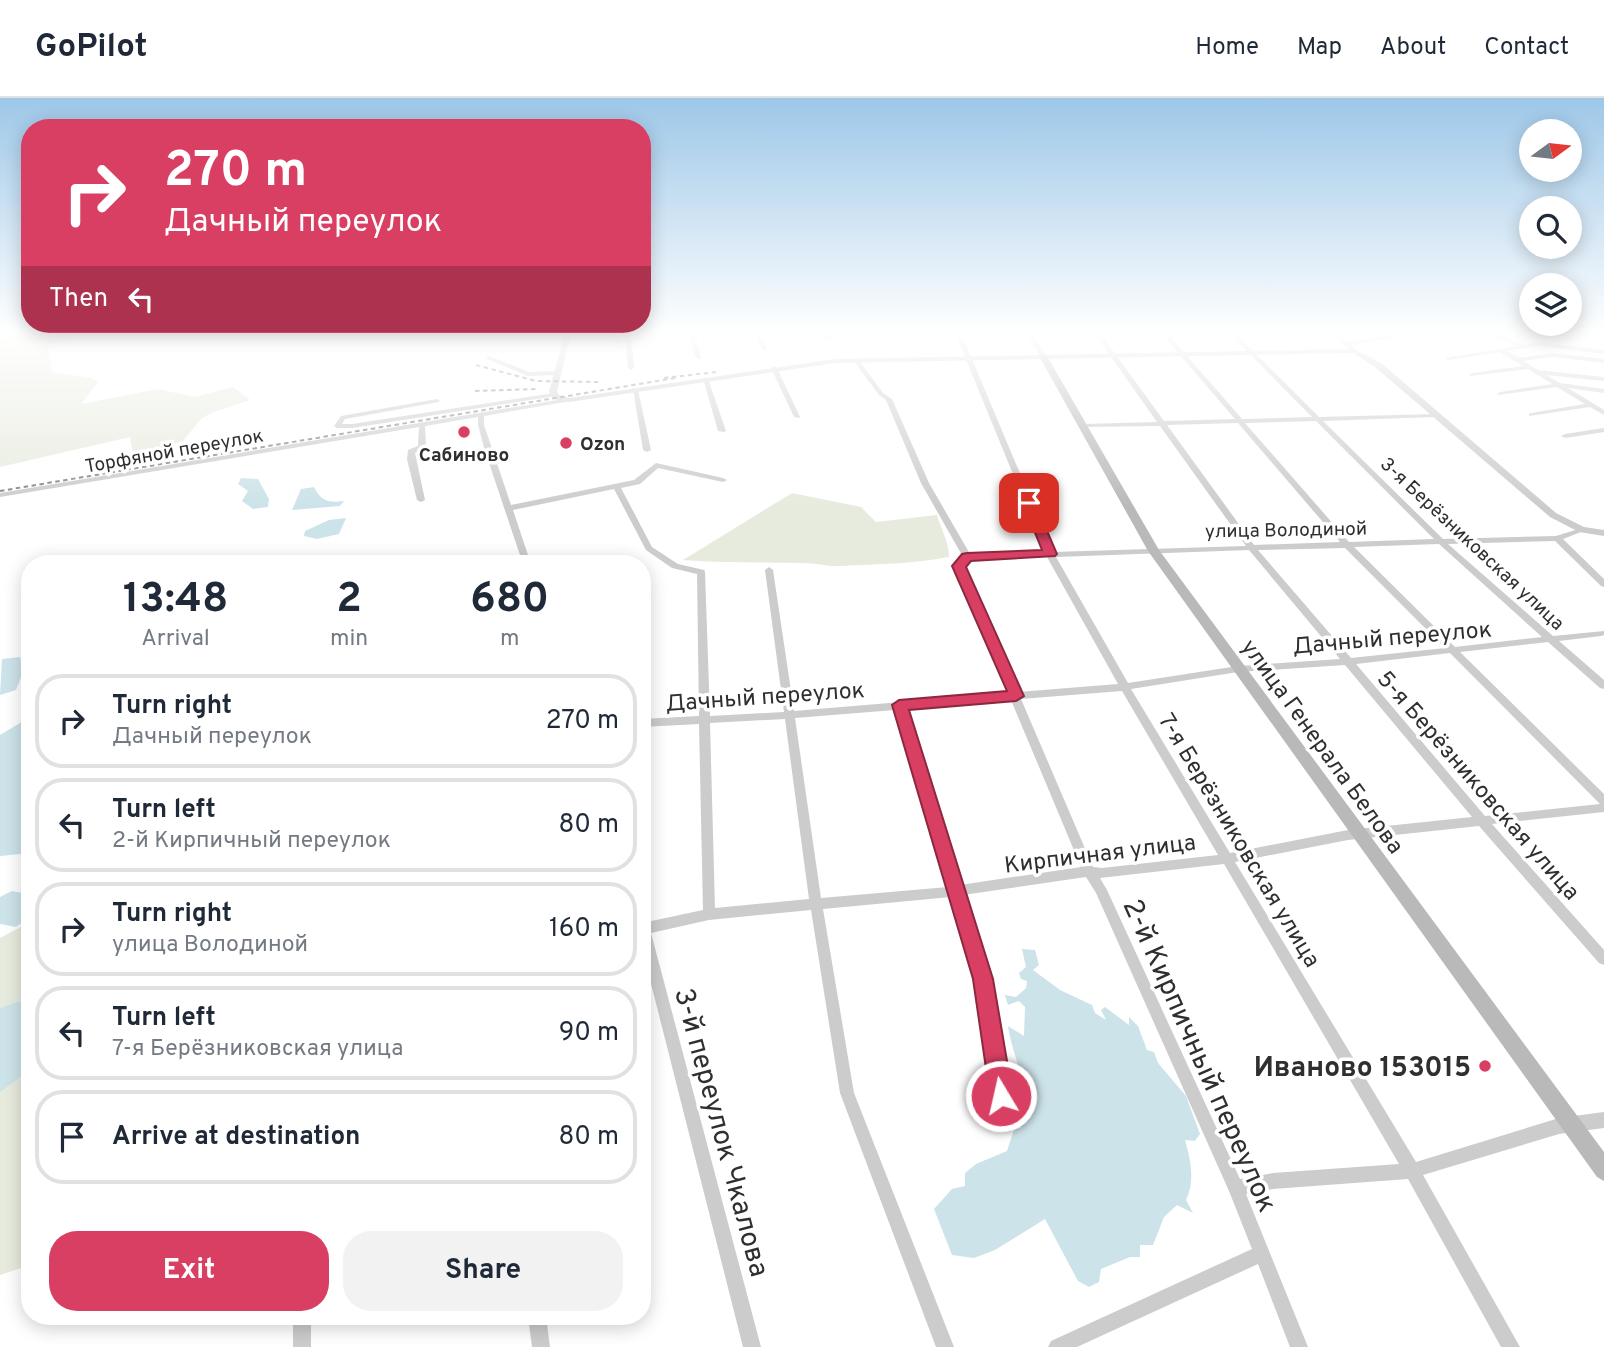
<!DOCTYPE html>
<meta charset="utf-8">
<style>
:root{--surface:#fff;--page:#f2f2f3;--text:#1f2937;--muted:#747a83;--line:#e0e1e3;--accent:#d83f63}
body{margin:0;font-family:Overpass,sans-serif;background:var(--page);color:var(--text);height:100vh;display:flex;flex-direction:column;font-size:26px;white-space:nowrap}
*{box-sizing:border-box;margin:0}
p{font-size:23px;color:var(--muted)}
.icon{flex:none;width:38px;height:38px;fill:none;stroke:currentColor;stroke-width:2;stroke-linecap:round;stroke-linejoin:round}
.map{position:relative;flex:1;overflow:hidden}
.drawer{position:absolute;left:21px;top:457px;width:630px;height:770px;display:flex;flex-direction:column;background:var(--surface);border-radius:28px;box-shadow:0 4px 18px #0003}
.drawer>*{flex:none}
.top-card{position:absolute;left:21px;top:21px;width:630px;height:214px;border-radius:28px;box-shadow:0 4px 18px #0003;background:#d83f63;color:#fff;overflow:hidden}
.needle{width:46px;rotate:75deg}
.buttons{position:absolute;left:1519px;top:21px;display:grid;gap:14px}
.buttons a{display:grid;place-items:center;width:63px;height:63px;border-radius:50%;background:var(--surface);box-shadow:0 4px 18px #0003;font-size:35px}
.pin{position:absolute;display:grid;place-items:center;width:60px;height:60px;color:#fff;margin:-30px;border-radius:14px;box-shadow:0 4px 10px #0006}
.me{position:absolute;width:77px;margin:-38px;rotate:351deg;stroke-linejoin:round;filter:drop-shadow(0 0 5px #0008)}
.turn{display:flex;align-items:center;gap:24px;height:147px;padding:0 28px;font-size:32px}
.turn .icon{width:91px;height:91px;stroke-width:2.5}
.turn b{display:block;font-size:49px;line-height:60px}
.then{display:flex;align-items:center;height:66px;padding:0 28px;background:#0003;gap:14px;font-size:26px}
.eta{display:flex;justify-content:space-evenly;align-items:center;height:119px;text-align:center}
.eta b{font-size:42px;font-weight:700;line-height:49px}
.primary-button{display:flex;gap:14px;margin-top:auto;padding:14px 28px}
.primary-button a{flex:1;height:80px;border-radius:28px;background:var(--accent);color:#fff;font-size:28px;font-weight:700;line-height:80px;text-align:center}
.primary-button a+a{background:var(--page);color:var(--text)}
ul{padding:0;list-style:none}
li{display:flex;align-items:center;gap:21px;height:94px;margin:0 14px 10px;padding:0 14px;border:4px solid var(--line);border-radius:28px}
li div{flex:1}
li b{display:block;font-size:26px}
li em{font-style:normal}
header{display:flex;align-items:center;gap:42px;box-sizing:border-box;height:98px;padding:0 35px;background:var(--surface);border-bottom:2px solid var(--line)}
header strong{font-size:33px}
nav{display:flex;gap:38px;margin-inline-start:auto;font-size:24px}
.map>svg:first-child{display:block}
</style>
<header>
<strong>GoPilot</strong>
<nav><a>Home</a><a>Map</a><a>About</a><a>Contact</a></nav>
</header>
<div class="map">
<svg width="1604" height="1249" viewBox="0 0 1604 1249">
<rect width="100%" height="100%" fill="#fff"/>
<g fill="#e7ebde">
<path d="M31 235H64L72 239 48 247 52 274 92 280 98 284 81 306 158 291 195 299 233 289 250 302 211 315 201 321 183 343 133 356 130 339 0 369V242Z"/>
<path d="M792 395 861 409 876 424 937 417C941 432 949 443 949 459 913 466 877 466 841 468 829 469 816 465 803 465 763 464 723 465 683 462Z"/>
<path d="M30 824V1167L0 1177V840Z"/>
</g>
<g fill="#cce3e9">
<path d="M241 380 258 381 269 401 268 409 253 411 242 403 248 393 238 386Z"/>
<path d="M314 389C321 403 328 405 344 403L340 408 292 412 301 391Z"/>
<path d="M346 420 339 436 317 441 304 438 305 433 329 422Z"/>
<path d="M20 559 23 574 16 592 0 597 2 561Z"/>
<path d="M30 619V755L0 758V637Z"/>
<path d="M12 793 27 796 30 819 16 829 0 826V799Z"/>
<path d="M1022 851 1035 852 1039 867 1033 872 1060 892 1092 907 1095 915 1106 922 1101 912 1105 909 1129 927V919L1138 928 1147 952 1154 954 1158 965 1186 998 1200 1036 1195 1043 1185 1042C1191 1063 1195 1083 1186 1102L1193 1115 1177 1107 1164 1119 1153 1147H1140V1159H1130L1101 1171 1099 1184 1089 1189 1078 1183 1045 1121 995 1152 974 1160 952 1157 934 1111 952 1091 965 1088V1075L976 1066 1007 1053C1012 1036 1021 1016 1022 999 1024 974 1011 952 1008 928L1024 938 1025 909 1019 903 1008 907 1005 897 1016 899 1026 890 1027 883 1021 881 1019 875 1026 869Z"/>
<path d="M17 904 30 905V972L0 994V910Z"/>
</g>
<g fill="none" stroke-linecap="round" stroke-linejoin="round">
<g fill="#ccc" fill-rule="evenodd">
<path d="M625 235H631L634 270 631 272 628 270Z"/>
<path d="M689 235H695L701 261 696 260Z"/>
<path d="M754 235H760L767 252H763Z"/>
<path d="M823 235H829L832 242H828Z"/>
<path d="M1026 235H1032L1046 258 1045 259H1041Z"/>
<path d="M1094 235H1100L1164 323 1235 321 1161 235H1167L1242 321 1312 319 1229 235H1235L1319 319 1435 316V318L1433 319 1323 323 1443 441 1556 438 1582 430 1586 432 1563 441 1604 481V489L1601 488 1555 443 1448 446 1553 538 1604 533V537L1601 538 1559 543 1604 582V591L1600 590 1548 544 1460 554 1604 696V714L1492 726 1604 852V867L1599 865 1479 728 1348 742 1235 764 1416 1064 1559 1020 1604 1014V1030L1559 1036 1423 1077 1520 1249H1501L1408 1081 1273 1091 1246 1096 1308 1249H1290L1258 1166 1077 1249H1048L1051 1243 1252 1151 1229 1093 1096 795 1086 779 963 797 990 882 1008 998 1006 1003 1001 1005 996 1003 994 998 976 882 951 799 823 811 854 995 954 1249H936L840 995 811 812 709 822 651 835 761 1249H743L642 850V825L703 812 699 626 642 629V621L699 618 697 476 672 470 646 452 614 391 513 412 531 466H523L485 353 478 327V319L425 328 426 349 415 355 425 402 421 404 417 402 407 361 408 352 418 348 419 329 0 399V395L569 300 571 301V303L484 318V327L511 407 634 382 656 365 723 380 727 382 723 384 658 370 640 386 621 390 652 449 678 466 704 472 705 474 710 618 784 614 765 472 769 469 773 472 794 613 1008 595 955 468 963 459 921 385 886 302 879 297 853 262 858 261 883 295 892 301 929 385 970 456 1045 454 958 242 961 240 964 242 1053 454 1246 448 1160 328 1081 329V327L1083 326 1157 324ZM1316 323 1434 441 1349 444 1245 325ZM1238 325 1340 444 1254 447 1167 327ZM1439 446 1542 539 1455 549 1354 449ZM1345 450 1445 550 1351 560 1258 452ZM1249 452 1340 561 1238 568 1128 585 1056 459ZM1047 459 1118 586 1018 594 963 468 969 461ZM1450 555 1600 706 1485 718 1356 566ZM1345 567 1472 719 1348 732 1230 755 1131 591 1238 574ZM1122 593 1218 757 1102 770 1093 769 1021 601ZM1011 602 1081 769 960 787 905 611ZM895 612 948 789 821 800 795 620ZM785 621 809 801 715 810 710 625ZM1224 766 1399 1066 1273 1075 1240 1081 1107 792 1100 780Z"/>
<path d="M1329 235H1335L1347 244 1408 235H1421L1351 247 1355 251 1352 253Z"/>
<path d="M1500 237 1524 247 1539 244 1604 252V256L1539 248 1507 253 1519 260 1553 255 1604 261V265L1553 259 1523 263 1538 272 1604 279V283L1546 277 1560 285 1604 291V295L1568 290 1604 312V317L1590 309 1529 318V316L1531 315 1585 306 1557 289 1498 297 1497 296 1500 294 1552 286 1528 271 1470 278V276L1472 275 1523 268 1500 254 1448 262 1445 260 1517 248 1498 240V238Z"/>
<path d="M489 258 529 274 557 273 560 275 557 277 528 278 487 261 486 260Z"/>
<path d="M774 268 777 270 800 319 799 320 794 319 771 270Z"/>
<path d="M703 280 708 281 726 333 724 334 718 333Z"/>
<path d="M633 291 638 292 651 352 647 354 643 352Z"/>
<path d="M554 295 557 297 556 298 352 330H337L334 328 341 318 437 301 440 303 439 304 345 321 342 326H352Z"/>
<path d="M1604 330V334L1565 340 1561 338 1565 336Z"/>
<rect x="293" y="1218" width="18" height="31"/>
<path d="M528 1218H546L550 1249H532Z"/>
</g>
<path fill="#ccc" fill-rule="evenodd" d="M565 235H571L557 293 559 297 569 300 835 261 1354 251 1381 265 1556 415 1584 429 1604 432V438L1579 434 1550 419 1375 269 1353 255 835 265 569 304 553 301 549 293Z"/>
<path fill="#b9b9b9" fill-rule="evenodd" d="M1043 256 1047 258 1159 452 1604 1054V1083L1597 1079 1148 453 1039 258Z"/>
<g stroke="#848484" stroke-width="2" stroke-dasharray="4.5 3.5" stroke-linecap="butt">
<path d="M476 267 536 283 598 284"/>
<path d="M664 280 716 274"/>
<path d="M475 293 539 291"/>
<path d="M0 393 675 280"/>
</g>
</g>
<linearGradient id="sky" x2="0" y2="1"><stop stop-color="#9dc7e8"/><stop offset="0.57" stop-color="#fff"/><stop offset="1" stop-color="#fff" stop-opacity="0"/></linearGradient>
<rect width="1604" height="410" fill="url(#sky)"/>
<path fill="#d83f63" stroke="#8c2940" stroke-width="2" d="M1029 401 1035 405 1057 456 1055 458 971 463 966 469 1024 598 1016 603 909 612 993 881 1013 998 1009 1006 1001 1009 993 1006 990 998 973 881 892 607 899 602 1007 593 952 468 962 456 967 455 1042 452 1023 405Z"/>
<g fill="#d83f63" stroke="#fff" stroke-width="2.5">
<circle cx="464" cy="334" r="7"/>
<circle cx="566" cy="345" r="7"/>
<circle cx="1485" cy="968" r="7"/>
</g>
<g text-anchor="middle" stroke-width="7" stroke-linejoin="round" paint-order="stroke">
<g font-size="19" font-weight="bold" fill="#2f2f2f" stroke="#fff" text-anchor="start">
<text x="580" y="352">Ozon</text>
<text x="464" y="363" text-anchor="middle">Сабиново</text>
</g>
<g font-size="19" fill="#2f2f2f" stroke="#fff">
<text transform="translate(174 352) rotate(-10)" y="7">Торфяной переулок</text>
<text transform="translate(1286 431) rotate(-1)" y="7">улица Володиной</text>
<text transform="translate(1473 445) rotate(43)" y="7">3-я Берёзниковская улица</text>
</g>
<g font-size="23" fill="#2f2f2f" stroke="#fff">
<text transform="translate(1392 539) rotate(-5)" y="8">Дачный переулок</text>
<text transform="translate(765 598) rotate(-4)" y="8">Дачный переулок</text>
<text transform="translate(1323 648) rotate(54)" y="8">улица Генерала Белова</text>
<text transform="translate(1479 687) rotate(49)" y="8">5-я Берёзниковская улица</text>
<text transform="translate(1240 742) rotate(59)" y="8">7-я Берёзниковская улица</text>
<text transform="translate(1100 755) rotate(-7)" y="8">Кирпичная улица</text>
</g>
<g font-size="28" fill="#2f2f2f" stroke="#fff">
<text transform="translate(1201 957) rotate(66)" y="10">2-й Кирпичный переулок</text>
<text transform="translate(723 1034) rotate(75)" y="10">3-й переулок Чкалова</text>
</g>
<g font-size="28" font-weight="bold" fill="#2f2f2f" stroke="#fff" text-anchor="end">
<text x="1471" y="978">Иваново 153015</text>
</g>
</g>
</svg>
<div class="buttons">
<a><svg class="needle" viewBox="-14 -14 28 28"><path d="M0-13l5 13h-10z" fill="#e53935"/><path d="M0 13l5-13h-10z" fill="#747a83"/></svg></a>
<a><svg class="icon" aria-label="search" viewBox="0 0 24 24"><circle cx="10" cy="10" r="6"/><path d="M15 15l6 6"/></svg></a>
<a><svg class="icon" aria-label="layers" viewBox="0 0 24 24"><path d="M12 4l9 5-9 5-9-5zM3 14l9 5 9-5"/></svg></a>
</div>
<div class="pin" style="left:1029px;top:405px;background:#d93025"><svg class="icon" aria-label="arrive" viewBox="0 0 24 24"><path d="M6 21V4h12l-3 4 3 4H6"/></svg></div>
<svg class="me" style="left:1001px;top:998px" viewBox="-20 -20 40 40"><circle r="17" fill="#d83f63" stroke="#fff" stroke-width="3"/><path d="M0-11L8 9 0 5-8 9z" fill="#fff"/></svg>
<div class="top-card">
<div class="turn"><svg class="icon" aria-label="right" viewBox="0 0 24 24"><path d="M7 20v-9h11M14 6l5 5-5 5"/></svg><div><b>270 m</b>Дачный переулок</div></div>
<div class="then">Then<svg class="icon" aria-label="left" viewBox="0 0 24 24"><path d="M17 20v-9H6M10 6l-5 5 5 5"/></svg></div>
</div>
<section class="drawer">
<div class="eta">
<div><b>13:48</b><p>Arrival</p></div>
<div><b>2</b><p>min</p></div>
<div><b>680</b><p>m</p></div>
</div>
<ul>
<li><svg class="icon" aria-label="right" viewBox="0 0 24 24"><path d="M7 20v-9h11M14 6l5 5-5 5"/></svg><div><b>Turn right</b><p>Дачный переулок</p></div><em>270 m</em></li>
<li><svg class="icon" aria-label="left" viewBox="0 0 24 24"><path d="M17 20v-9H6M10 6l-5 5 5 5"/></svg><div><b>Turn left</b><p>2-й Кирпичный переулок</p></div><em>80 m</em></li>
<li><svg class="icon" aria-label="right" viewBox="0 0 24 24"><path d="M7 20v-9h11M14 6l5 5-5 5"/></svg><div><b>Turn right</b><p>улица Володиной</p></div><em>160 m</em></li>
<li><svg class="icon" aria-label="left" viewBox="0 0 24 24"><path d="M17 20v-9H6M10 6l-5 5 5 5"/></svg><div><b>Turn left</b><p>7-я Берёзниковская улица</p></div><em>90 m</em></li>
<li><svg class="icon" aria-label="arrive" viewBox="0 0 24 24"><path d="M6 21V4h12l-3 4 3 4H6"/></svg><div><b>Arrive at destination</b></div><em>80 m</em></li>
</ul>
<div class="primary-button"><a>Exit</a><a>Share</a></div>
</section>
</div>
